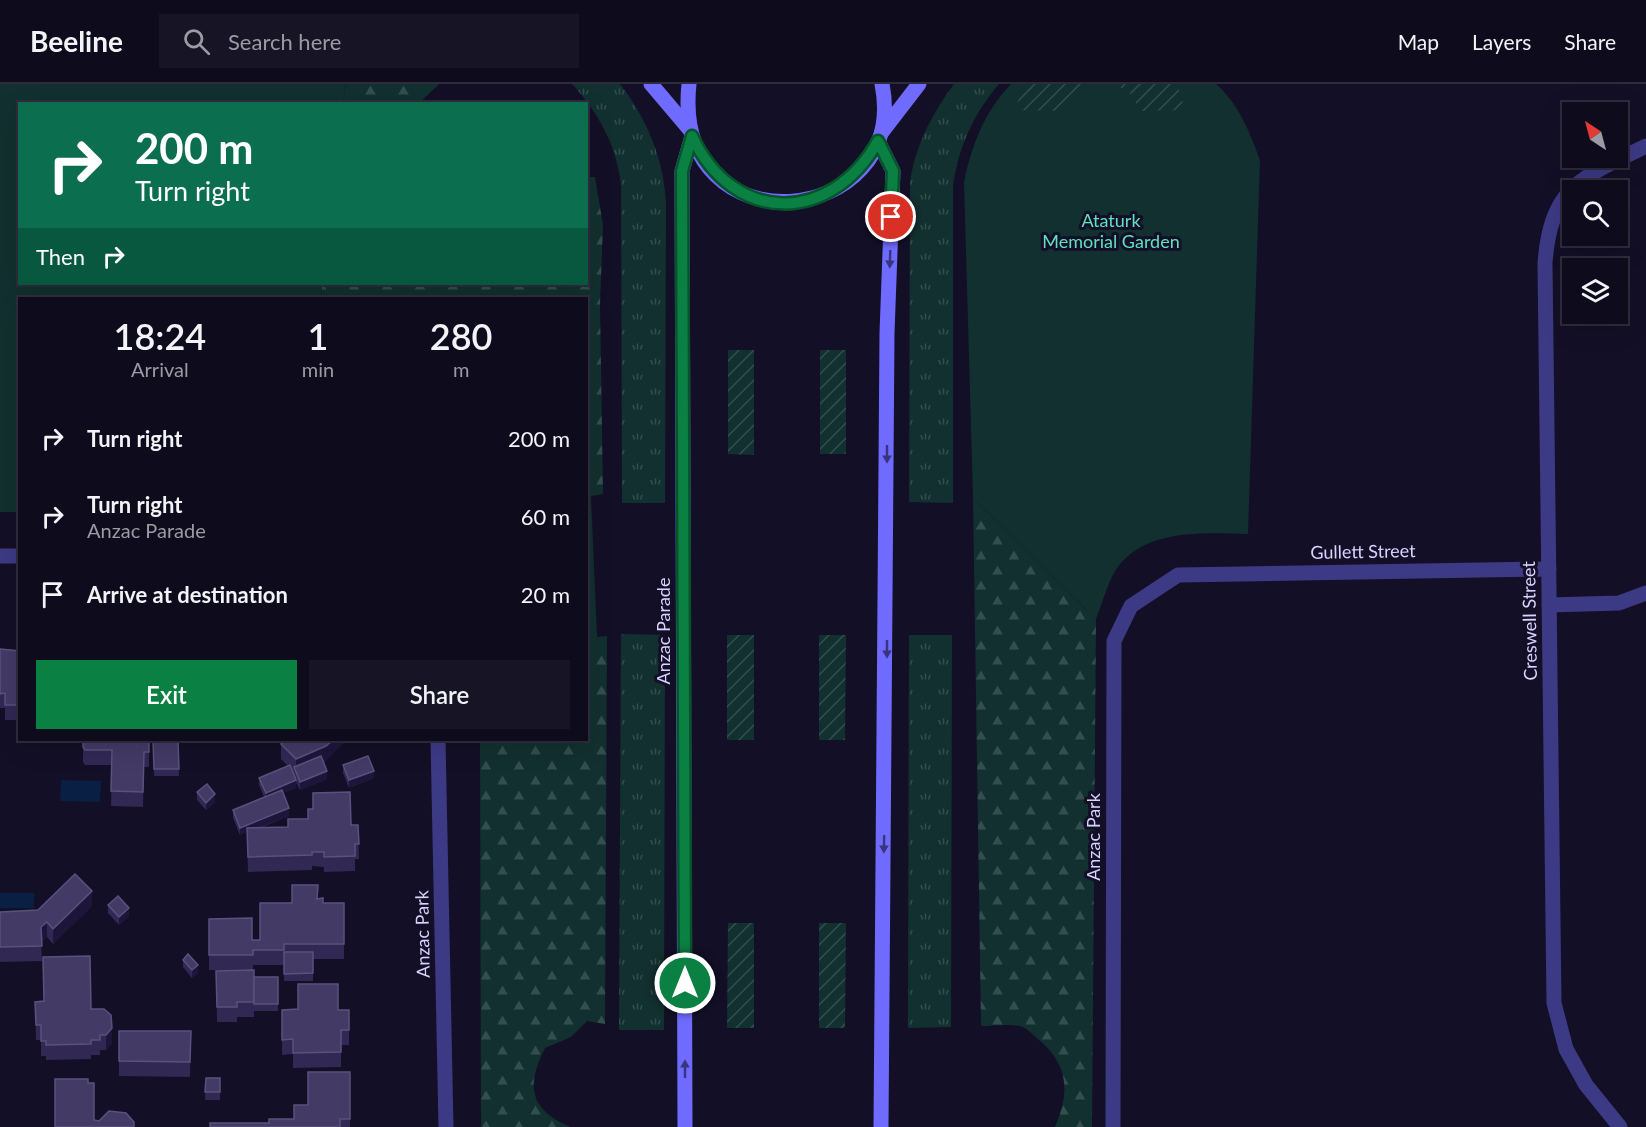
<!DOCTYPE html>
<style>
:root{--surface:#0e0b1c;--page:#171425;--text:#f1f3f6;--muted:#9b9ba3;--line:#2e2b3b;--accent:#0b8043}
body{margin:0;font-family:Lato,sans-serif;background:var(--page);color:var(--text);height:100vh;display:flex;flex-direction:column;font-size:22px;white-space:nowrap}
*{box-sizing:border-box;margin:0}
p{font-size:20px;color:var(--muted)}
.icon{flex:none;width:33px;height:33px;fill:none;stroke:currentColor;stroke-width:2;stroke-linecap:round;stroke-linejoin:round}
.map{position:relative;flex:1;overflow:hidden}
.details{position:absolute;left:18px;top:213px;width:570px;height:444px;display:flex;flex-direction:column;background:var(--surface);border-radius:0px;box-shadow:0 6px 24px #0002,0 0 0 2px var(--line)}
.details>*{flex:none}
.top-card{position:absolute;left:18px;top:18px;width:570px;height:183px;border-radius:0px;box-shadow:0 6px 24px #0002,0 0 0 2px var(--line);background:#0b6e4f;color:#fff;overflow:hidden}
.needle{width:39px;rotate:324deg}
.buttons{position:absolute;left:1562px;top:18px;display:grid;gap:12px}
.buttons a{display:grid;place-items:center;width:66px;height:66px;border-radius:0px;background:var(--surface);box-shadow:0 6px 24px #0002,0 0 0 2px var(--line);font-size:30px}
.pin{position:absolute;display:grid;place-items:center;width:51px;height:51px;color:#fff;margin:-26px;border:3px solid #fff;border-radius:50%;box-shadow:0 2px 6px #0007}
.me{position:absolute;width:66px;margin:-33px;rotate:0deg;stroke-linejoin:round;filter:drop-shadow(0 0 4px #0008)}
.turn{display:flex;align-items:center;gap:21px;height:126px;padding:0 18px;font-size:27px}
.turn .icon{width:78px;height:78px;stroke-width:2.5}
.turn b{display:block;font-size:42px;line-height:51px}
.then{display:flex;align-items:center;height:57px;padding:0 18px;background:#0003;gap:12px;font-size:22px}
.eta{display:flex;justify-content:space-evenly;align-items:center;height:102px;text-align:center}
.eta b{font-size:36px;font-weight:600;line-height:42px}
.action{display:flex;gap:12px;margin-top:auto;padding:12px 18px}
.action a{flex:1;height:69px;border-radius:0px;background:var(--accent);color:#fff;font-size:24px;font-weight:600;line-height:69px;text-align:center}
.action a+a{background:var(--page);color:var(--text)}
ul{padding:0;list-style:none}
li{display:flex;align-items:center;gap:18px;height:78px;padding:0 18px}
li div{flex:1}
li b{display:block;font-size:22px}
li em{font-style:normal}
header{display:flex;align-items:center;gap:36px;box-sizing:border-box;height:84px;padding:0 30px;background:var(--surface);border-bottom:2px solid var(--line)}
header strong{font-size:28px}
nav{display:flex;gap:33px;margin-inline-start:auto;font-size:21px}
.search{width:420px;height:54px;background:var(--page);display:flex;align-items:center;gap:15px;box-sizing:border-box;padding:0 21px;border-radius:0px;color:var(--muted);font-size:22px}
.map>svg:first-child{display:block}
</style>
<header>
<strong>Beeline</strong>
<div class="search"><svg class="icon" aria-label="search" viewBox="0 0 24 24"><circle cx="10" cy="10" r="6"/><path d="M15 15l6 6"/></svg>Search here</div>
<nav><a>Map</a><a>Layers</a><a>Share</a></nav>
</header>
<div class="map">
<svg width="1646" height="1043" viewBox="0 0 1646 1043">
<defs>
<pattern id="grass-tufts" width="24" height="20" patternUnits="userSpaceOnUse" patternTransform="scale(1.5)"><rect width="24" height="20" fill="#12302f"/><path d="M3 7l-1-3M5 7V3M7 7l1-3M15 17l-1-3M17 17v-4M19 17l1-3" fill="none" stroke="#344d4e"/></pattern>
<pattern id="forest-firs" width="22" height="20" patternUnits="userSpaceOnUse" patternTransform="scale(1.5)"><rect width="22" height="20" fill="#12302f"/><path d="M5 1l3.5 6h-7zM16 11l3.5 6h-7z" fill="#344d4e"/></pattern>
<pattern id="garden-furrows" width="10" height="10" patternUnits="userSpaceOnUse" patternTransform="scale(1.5)"><rect width="10" height="10" fill="#12302f"/><path d="M-1 1l2-2M0 10L10 0M9 11l2-2" fill="none" stroke="#344d4e"/></pattern>
</defs>
<rect width="100%" height="100%" fill="#130f26"/>
<g fill="url(#grass-tufts)">
<path d="M572 0H620C647 35 664 75 666 120L665 419H622L621 99C616 61 598 28 572 0Z"/>
<path d="M954 0H999C974 29 958 64 953 102V419L909 418 910 99C915 62 932 30 954 0Z"/>
<path d="M621 550 665 551 664 946H619Z"/>
<path d="M909 551H952L951 943 908 944Z"/>
</g>
<g fill="url(#forest-firs)">
<path d="M346 0H439L419 19H343Z"/>
<path d="M587 93H595L603 141 600 220 603 410 591 412 597 553 607 552 605 940 587 937 571 953 545 964C526 1002 529 1025 570 1043H481L480 656H586V214H321L322 200H586Z"/>
<path d="M973 414 1096 535 1092 1043H1055C1070 1009 1069 980 1038 955 1034 952 1029 946 1023 943 1013 939 993 942 981 942Z"/>
</g>
<g fill="#12302f">
<path d="M0 0H346L343 19 20 20V200H322L321 214H20L19 428H0Z"/>
<path d="M1011 0H1216C1239 20 1250 49 1260 76L1248 450C1203 449 1143 444 1115 487 1107 501 1102 520 1096 535L973 414 964 98C972 61 984 28 1011 0Z"/>
</g>
<g fill="url(#garden-furrows)">
<path d="M1024 0H1085L1070 11 1061 27 1015 26Z"/>
<path d="M1114 0H1177L1185 26 1141 27 1129 8Z"/>
<path d="M728 266H754V371L728 370Z"/>
<rect x="820" y="266" width="26" height="104"/>
<rect x="727" y="551" width="27" height="105"/>
<path d="M819 551H846L845 656H819Z"/>
<path d="M728 839H754V944H727Z"/>
<path d="M819 839H846L845 944H819Z"/>
</g>
<g fill="#0a1f44">
<path d="M61 696 101 697 100 718 60 717Z"/>
<rect x="0" y="809" width="34" height="15"/>
</g>
<g fill="none" stroke-linecap="round" stroke-linejoin="round">
<g stroke="#3d3a85" stroke-width="15">
<path d="M0 472H20"/>
<path d="M1549 521 1619 519 1646 509"/>
<path d="M438 656 446 1043"/>
<path d="M1113 1043 1114 557 1131 522 1178 491 1549 485"/>
<path d="M1620 1043 1586 1001 1566 965 1554 919 1545 179C1551 101 1582 94 1646 62"/>
</g>
<g stroke="#6f6bff" stroke-width="15">
<path d="M651 0 690 46"/>
<path d="M689 0C671 168 911 145 882 0"/>
<path d="M882 48 919 0"/>
<path d="M878 57 893 87 887 249 881 1043"/>
<path d="M685 1043 682 87 692 52"/>
</g>
</g>
<g fill="#312854">
<path d="M0 565 20 567V636H5V624H0Z"/>
<path d="M83 656H149V683H144L143 723 111 722 112 681H85L83 678Z"/>
<path d="M153 656H178L179 692H154Z"/>
<path d="M281 660 326 677 323 679 327 695 300 706 296 698V704L283 709 289 732 260 744 358 741 359 775H355V787L324 788V783L312 782V786L248 788 247 748 240 751 233 734V726L264 713 259 701V694L288 682 281 675Z"/>
<path d="M343 681 374 694 349 704 343 689Z"/>
<path d="M197 708 215 718 206 726 197 716Z"/>
<path d="M318 815 323 819H344V875H313V897H284V875V881H253V886H209V835L252 856H260L292 819Z"/>
<path d="M108 821 129 832 119 841 108 829Z"/>
<path d="M92 822 53 860 47 853 41 858 42 877 0 878V828L38 826Z"/>
<path d="M183 876 198 889 192 894 183 883Z"/>
<path d="M216 887 254 893H278V927H254V933H237V938H217Z"/>
<path d="M35 918 91 925 112 959 106 966H100V971H91V975L46 976V972H41V956H36Z"/>
<path d="M282 926H349V961H341V983L293 984V970L282 971Z"/>
<path d="M119 947H191L190 993 119 992Z"/>
<path d="M350 988V1043H210L269 1039 294 1035 308 1021Z"/>
<path d="M206 994H220V1016H205Z"/>
</g>
<g fill="#1d163a">
<path d="M333 656H347L326 677 296 690V675Z"/>
<path d="M327 687V695L300 706V698Z"/>
<path d="M374 687V694L349 704V696Z"/>
<path d="M296 696V704L266 717V709Z"/>
<path d="M215 710V718L206 726V719Z"/>
<path d="M289 724V732L240 751V744Z"/>
<path d="M92 807V822L53 860V845Z"/>
<path d="M129 824V832L119 841V833Z"/>
<path d="M47 838V853L41 858V843Z"/>
<path d="M198 881V889L192 894V886Z"/>
<path d="M112 944V959L106 966V951Z"/>
</g>
<g fill="#433a66" stroke="#5a527e" stroke-width="1.5">
<path d="M0 565 20 567V621H5V609L0 610Z"/>
<path d="M83 656H149V668H144L143 708 111 707 112 666H85L83 663Z"/>
<path d="M153 656H178L179 685H154Z"/>
<path d="M285 656H333L326 662 296 675 281 660Z"/>
<path d="M321 672 327 687 300 698 294 683Z"/>
<path d="M368 672 374 687 349 696 343 681Z"/>
<path d="M290 681 296 696 266 709 259 694Z"/>
<path d="M207 700 215 710 206 719 197 708Z"/>
<path d="M282 706 289 724 240 744 233 726Z"/>
<path d="M350 708 351 741H358L359 760H355V772L324 773V768H312V771L248 773 247 744 288 743V735H308V725H313V709Z"/>
<path d="M75 790 92 807 53 845 47 838 41 843 42 862 0 863V828L38 826Z"/>
<path d="M292 801H318L317 815 323 814V819H344V860H284V866H253V871H209V835L252 834V856H260V819H292Z"/>
<path d="M118 812 129 824 119 833 108 821Z"/>
<path d="M284 868H313V889L284 890Z"/>
<path d="M188 870 198 881 192 886 183 876Z"/>
<path d="M90 872 91 925H104L111 931 112 944 106 951H100V956H91V960L46 961V957H41V941H36L35 918 44 917 43 873Z"/>
<path d="M254 886V918H237V923H217L216 887Z"/>
<rect x="254" y="893" width="24" height="27"/>
<path d="M298 900H338V926H349V946H341V968L293 969V955L282 956V926L298 925Z"/>
<path d="M119 947H191L190 978 119 977Z"/>
<path d="M308 988H350V1035H340V1043H210V1039H269V1035H294V1021H308Z"/>
<path d="M206 994H220V1008H205Z"/>
<path d="M55 995H88V999H94V1036L99 1037 109 1027 126 1029 134 1038V1043H55Z"/>
</g>
<defs><path id="oneway-solid" d="M-6-.8H1V-3.2L6.5 0L1 3.2V.8H-6Z" transform="scale(1.5)"/></defs>
<g fill="#38347d">
<use href="#oneway-solid" transform="translate(890 175) rotate(92)"/>
<use href="#oneway-solid" transform="translate(887 370) rotate(90)"/>
<use href="#oneway-solid" transform="translate(887 565) rotate(90)"/>
<use href="#oneway-solid" transform="translate(884 760) rotate(91)"/>
<use href="#oneway-solid" transform="translate(685 985) rotate(-90)"/>
</g>
<g fill="none" stroke-linecap="round" stroke-linejoin="round">
<defs>
<path id="route" d="M685 899 682 87 692 52C733 141 831 141 878 57L893 87 891 133"/>
</defs>
<use href="#route" stroke="#07532c" stroke-width="15"/>
<use href="#route" stroke="#0b8043" stroke-width="10"/>
</g>
<g text-anchor="middle" stroke-width="6" stroke-linejoin="round" paint-order="stroke">
<g font-size="18" fill="#5fe0c0" stroke="#130f26">
<text x="1111" y="143">Ataturk<tspan x="1111" dy="21">Memorial Garden</tspan></text>
</g>
<g font-size="18" fill="#d9d4ff" stroke="#130f26">
<text transform="translate(1363 468) rotate(-1)" y="6">Gullett Street</text>
<text transform="translate(1530 537) rotate(-91)" y="6">Creswell Street</text>
<text transform="translate(664 547) rotate(-90)" y="6">Anzac Parade</text>
<text transform="translate(1094 753) rotate(-90)" y="6">Anzac Park</text>
<text transform="translate(423 850) rotate(-91)" y="6">Anzac Park</text>
</g>
</g>
</svg>
<div class="buttons">
<a><svg class="needle" viewBox="-14 -14 28 28"><path d="M0-13l5 13h-10z" fill="#e53935"/><path d="M0 13l5-13h-10z" fill="#9b9ba3"/></svg></a>
<a><svg class="icon" aria-label="search" viewBox="0 0 24 24"><circle cx="10" cy="10" r="6"/><path d="M15 15l6 6"/></svg></a>
<a><svg class="icon" aria-label="layers" viewBox="0 0 24 24"><path d="M12 4l9 5-9 5-9-5zM3 14l9 5 9-5"/></svg></a>
</div>
<div class="pin" style="left:891px;top:133px;background:#d93025"><svg class="icon" aria-label="arrive" viewBox="0 0 24 24"><path d="M6 21V4h12l-3 4 3 4H6"/></svg></div>
<svg class="me" style="left:685px;top:899px" viewBox="-20 -20 40 40"><circle r="17" fill="#0b8043" stroke="#fff" stroke-width="3"/><path d="M0-11L8 9 0 5-8 9z" fill="#fff"/></svg>
<div class="top-card">
<div class="turn"><svg class="icon" aria-label="right" viewBox="0 0 24 24"><path d="M7 20v-9h11M14 6l5 5-5 5"/></svg><div><b>200 m</b>Turn right</div></div>
<div class="then">Then<svg class="icon" aria-label="right" viewBox="0 0 24 24"><path d="M7 20v-9h11M14 6l5 5-5 5"/></svg></div>
</div>
<section class="details">
<div class="eta">
<div><b>18:24</b><p>Arrival</p></div>
<div><b>1</b><p>min</p></div>
<div><b>280</b><p>m</p></div>
</div>
<ul>
<li><svg class="icon" aria-label="right" viewBox="0 0 24 24"><path d="M7 20v-9h11M14 6l5 5-5 5"/></svg><div><b>Turn right</b></div><em>200 m</em></li>
<li><svg class="icon" aria-label="right" viewBox="0 0 24 24"><path d="M7 20v-9h11M14 6l5 5-5 5"/></svg><div><b>Turn right</b><p>Anzac Parade</p></div><em>60 m</em></li>
<li><svg class="icon" aria-label="arrive" viewBox="0 0 24 24"><path d="M6 21V4h12l-3 4 3 4H6"/></svg><div><b>Arrive at destination</b></div><em>20 m</em></li>
</ul>
<div class="action"><a>Exit</a><a>Share</a></div>
</section>
</div>
